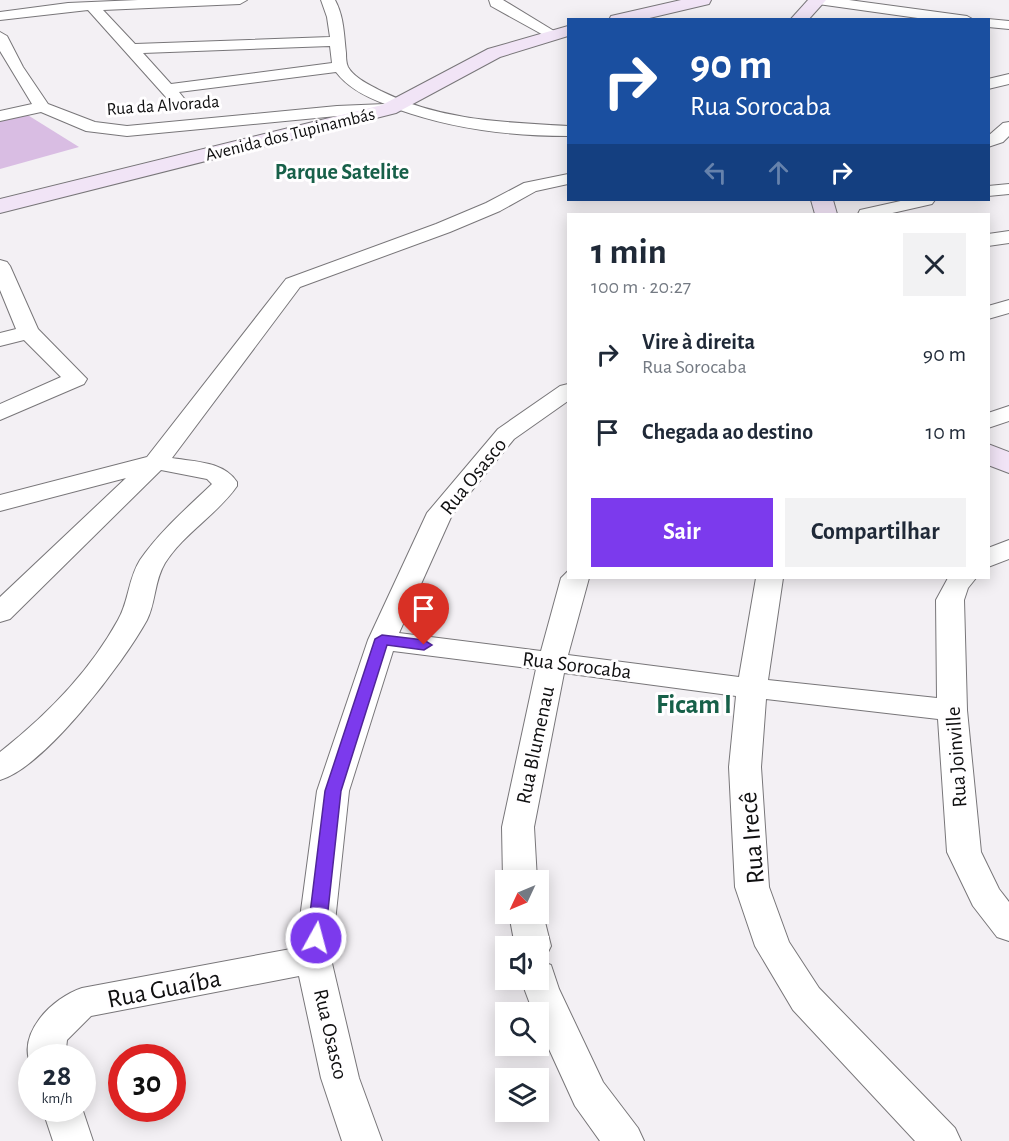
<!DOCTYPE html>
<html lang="pt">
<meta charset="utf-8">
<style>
:root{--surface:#fff;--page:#f2f2f3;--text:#1f2937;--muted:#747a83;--accent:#7c3aed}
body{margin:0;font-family:"Alegreya Sans",sans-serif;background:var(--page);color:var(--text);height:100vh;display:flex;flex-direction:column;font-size:22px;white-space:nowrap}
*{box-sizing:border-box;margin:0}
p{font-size:20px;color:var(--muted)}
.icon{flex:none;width:33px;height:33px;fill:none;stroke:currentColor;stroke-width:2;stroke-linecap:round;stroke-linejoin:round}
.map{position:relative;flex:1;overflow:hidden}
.details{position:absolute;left:567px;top:213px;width:423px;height:366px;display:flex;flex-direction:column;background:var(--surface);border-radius:0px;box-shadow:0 3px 15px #0003}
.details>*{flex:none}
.banner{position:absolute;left:567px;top:18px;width:423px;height:183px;border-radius:0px;box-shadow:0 3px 15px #0003;background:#1a4fa0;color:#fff;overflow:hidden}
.needle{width:39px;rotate:226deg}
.controls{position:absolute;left:495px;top:870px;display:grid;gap:12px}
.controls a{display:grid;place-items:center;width:54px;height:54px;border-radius:0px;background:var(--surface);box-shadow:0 3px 15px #0003;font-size:30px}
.speed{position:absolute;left:18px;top:1044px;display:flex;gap:12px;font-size:30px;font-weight:700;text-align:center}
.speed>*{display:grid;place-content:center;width:78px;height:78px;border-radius:50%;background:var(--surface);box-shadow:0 3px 15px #0003;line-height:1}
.speed small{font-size:15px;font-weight:400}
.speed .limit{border:9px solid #d22;background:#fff;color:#111}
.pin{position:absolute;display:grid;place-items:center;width:51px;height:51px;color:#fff;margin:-62px -26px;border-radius:50% 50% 50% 0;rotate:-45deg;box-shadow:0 0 6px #0007}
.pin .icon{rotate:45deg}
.me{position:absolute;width:66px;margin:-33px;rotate:7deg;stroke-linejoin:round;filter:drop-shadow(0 0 4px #0008)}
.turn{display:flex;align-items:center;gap:21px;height:126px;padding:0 24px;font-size:27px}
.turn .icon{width:78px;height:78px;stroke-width:2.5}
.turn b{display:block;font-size:42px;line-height:51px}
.lanes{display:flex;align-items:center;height:57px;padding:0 24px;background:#0003;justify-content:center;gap:30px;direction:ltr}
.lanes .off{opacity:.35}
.round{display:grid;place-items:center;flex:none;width:63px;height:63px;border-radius:0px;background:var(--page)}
.head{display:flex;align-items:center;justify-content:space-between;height:102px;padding:0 24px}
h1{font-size:36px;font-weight:700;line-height:45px}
.action{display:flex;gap:12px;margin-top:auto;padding:12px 24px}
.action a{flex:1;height:69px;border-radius:0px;background:var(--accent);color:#fff;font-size:24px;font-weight:700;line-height:69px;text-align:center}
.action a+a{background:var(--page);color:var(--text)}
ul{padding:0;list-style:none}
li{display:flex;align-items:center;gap:18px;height:78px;padding:0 24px}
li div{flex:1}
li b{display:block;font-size:22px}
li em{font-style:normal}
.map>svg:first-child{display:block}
</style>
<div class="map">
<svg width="1009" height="1141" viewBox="0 0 1009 1141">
<rect width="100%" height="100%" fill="#f3f0f4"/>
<path fill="#d9bde3" d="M26 114 79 147 0 169V121Z"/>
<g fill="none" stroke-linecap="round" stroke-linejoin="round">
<defs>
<g id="street">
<path d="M138 0H247L240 4 103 10 135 44 330 37 327 17 321 0H335C344 16 344 36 346 53 346 57 346 63 348 67 354 78 370 85 381 91 441 121 503 122 568 126V136C509 136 453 129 397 109L389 114 337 116 127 136 86 131 41 112 0 121V111L32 104 0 51V32L7 36 23 67 48 104 95 122 127 126 337 106 385 104C366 97 348 88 336 72L179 92 187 102 179 107 173 105 88 10 0 20V12L68 3ZM330 46 332 63 171 84 143 53Z"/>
<path d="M489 0H503L559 34 557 37H547L491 6Z"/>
<path d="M811 0H849L967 16 974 20H932L818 4Z"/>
<path d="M988 19 1009 21V29L988 27V20H985Z"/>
<path d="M1009 74V84L988 89V79Z"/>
<path d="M1009 122V136L1003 142 988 147V136L1003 123Z"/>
<path d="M568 174V184L536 191 500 211 450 232 300 287 172 458C195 462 223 461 237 482V486C217 515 184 533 165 563 154 581 156 602 147 620 124 662 45 767 0 780V752C46 716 90 671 118 620 129 601 128 579 140 560 160 531 187 508 212 484L207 479 161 470 10 619 0 622V597L126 478 0 511V495L147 457 286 279 436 224 486 203 524 183Z"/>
<path d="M1009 184V194L988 196V186Z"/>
<path d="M905 200H935L932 204 888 214H858L860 210Z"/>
<path d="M1009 231V243L988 246V234Z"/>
<path d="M0 260 7 262 10 266 38 329 87 379 84 384 0 420V404L61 377 24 340 0 346V333L16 329 0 290Z"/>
<path d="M1009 300V313L988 319V306Z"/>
<path d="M568 384V401L514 439 452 515 399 633 541 651 561 578 568 571V578H589L568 655 739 677 756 578H783L768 680 937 698 936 600 948 578H976L968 588 964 600 967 710 981 852 999 889 1009 902V941L997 937 973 906 947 852 938 719 766 699 761 767 769 887 789 942 819 988 955 1128 961 1141H915L793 1010 755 946 735 887 729 767 736 696 564 673 534 827 537 880H506V885L503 880 502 827 536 669 393 651 349 791 331 959 359 1078 382 1141H342L321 1078 299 976 91 1016 67 1040 65 1058H32V1068C15 1034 52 998 82 988L296 948 317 791 368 640 427 513 498 429 560 386Z"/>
<path d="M1009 406V421L988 428V413Z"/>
<path d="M1009 540V559L988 567V548Z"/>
<path d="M538 905 543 914 551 946 546 956 538 958V946H515L509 914H538Z"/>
<path d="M538 960 551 965 559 989 603 1082 638 1128 644 1141H600L575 1106 538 1025V1012H533L521 980H538Z"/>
<path d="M42 1108H82L93 1141H53Z"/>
</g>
<g id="secondary">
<path d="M681 0H711L709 4 641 20H609L611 16Z"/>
<path d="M808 0H826L808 20H790Z"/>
<path d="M568 26V36L500 57 396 113 0 213V199L382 105 488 49Z"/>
<path d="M811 200H833L837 214H815Z"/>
<path d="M988 444 1009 452V473L988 465Z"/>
</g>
</defs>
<use href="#street" stroke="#787679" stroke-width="2"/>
<use href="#secondary" stroke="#787679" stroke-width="2"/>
<use href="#street" fill="#fff" fill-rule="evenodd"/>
<use href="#secondary" fill="#f1e4f6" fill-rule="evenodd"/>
</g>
<path fill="#7c3aed" stroke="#51269a" stroke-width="1.5" d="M382 635 424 640 432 645 424 650 387 645 341 791 325 938 322 943 316 945 309 943 307 938 325 791 375 639Z"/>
<g text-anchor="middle" stroke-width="6" stroke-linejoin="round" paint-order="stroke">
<g font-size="18" fill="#0f0f10" stroke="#fffeff">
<text transform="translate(163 105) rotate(-4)" y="6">Rua da Alvorada</text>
<text transform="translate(290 134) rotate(-14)" y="6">Avenida dos Tupinambás</text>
</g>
<g font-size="21" fill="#0f0f10" stroke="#fffeff">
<text transform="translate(473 476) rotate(-51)" y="7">Rua Osasco</text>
<text transform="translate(577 665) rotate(7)" y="7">Rua Sorocaba</text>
<text transform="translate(535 745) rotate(-78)" y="7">Rua Blumenau</text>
<text transform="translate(956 757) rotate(-94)" y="7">Rua Joinville</text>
<text transform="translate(331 1034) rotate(77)" y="7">Rua Osasco</text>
</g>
<g font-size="22" font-weight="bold" fill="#176049" stroke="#fffeff">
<text x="342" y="179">Parque Satelite</text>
</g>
<g font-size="26" fill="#0f0f10" stroke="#fffeff">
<text transform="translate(751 838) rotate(-95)" y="9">Rua Irecê</text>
<text transform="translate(164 988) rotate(-11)" y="9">Rua Guaíba</text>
</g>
<g font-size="27" font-weight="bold" fill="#176049" stroke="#fffeff">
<text x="694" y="713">Ficam I</text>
</g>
</g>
</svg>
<div class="controls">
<a><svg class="needle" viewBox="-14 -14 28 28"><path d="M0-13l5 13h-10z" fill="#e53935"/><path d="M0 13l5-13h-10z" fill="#747a83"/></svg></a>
<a><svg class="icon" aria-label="sound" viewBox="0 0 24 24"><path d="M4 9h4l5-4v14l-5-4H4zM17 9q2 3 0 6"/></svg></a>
<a><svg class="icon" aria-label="search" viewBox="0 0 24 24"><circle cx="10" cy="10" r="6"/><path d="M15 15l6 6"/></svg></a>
<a><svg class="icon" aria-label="layers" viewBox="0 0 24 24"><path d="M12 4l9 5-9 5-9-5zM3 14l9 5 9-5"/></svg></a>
</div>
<div class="speed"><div>28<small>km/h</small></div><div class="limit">30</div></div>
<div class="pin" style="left:424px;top:645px;background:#d93025"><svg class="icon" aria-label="arrive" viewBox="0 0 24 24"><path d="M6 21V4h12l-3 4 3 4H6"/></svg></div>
<svg class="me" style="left:316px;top:938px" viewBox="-20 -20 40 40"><circle r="17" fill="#7c3aed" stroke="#fff" stroke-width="3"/><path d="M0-11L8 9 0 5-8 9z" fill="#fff"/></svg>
<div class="banner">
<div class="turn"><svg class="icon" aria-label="right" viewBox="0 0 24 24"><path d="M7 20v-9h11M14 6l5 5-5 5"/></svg><div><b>90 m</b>Rua Sorocaba</div></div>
<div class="lanes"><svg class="icon off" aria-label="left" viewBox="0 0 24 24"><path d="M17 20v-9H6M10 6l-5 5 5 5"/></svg><svg class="icon off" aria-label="ahead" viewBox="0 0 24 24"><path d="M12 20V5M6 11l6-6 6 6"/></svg><svg class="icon" aria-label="right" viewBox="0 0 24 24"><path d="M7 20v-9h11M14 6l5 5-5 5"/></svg></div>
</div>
<section class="details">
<div class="head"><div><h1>1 min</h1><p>100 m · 20:27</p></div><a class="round"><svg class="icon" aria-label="close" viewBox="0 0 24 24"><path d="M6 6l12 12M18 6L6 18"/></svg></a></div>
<ul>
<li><svg class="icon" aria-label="right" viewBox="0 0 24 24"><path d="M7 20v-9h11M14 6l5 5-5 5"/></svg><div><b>Vire à direita</b><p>Rua Sorocaba</p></div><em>90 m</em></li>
<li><svg class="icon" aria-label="arrive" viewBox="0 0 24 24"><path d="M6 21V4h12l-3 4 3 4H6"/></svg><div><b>Chegada ao destino</b></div><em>10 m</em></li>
</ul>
<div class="action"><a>Sair</a><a>Compartilhar</a></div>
</section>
</div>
